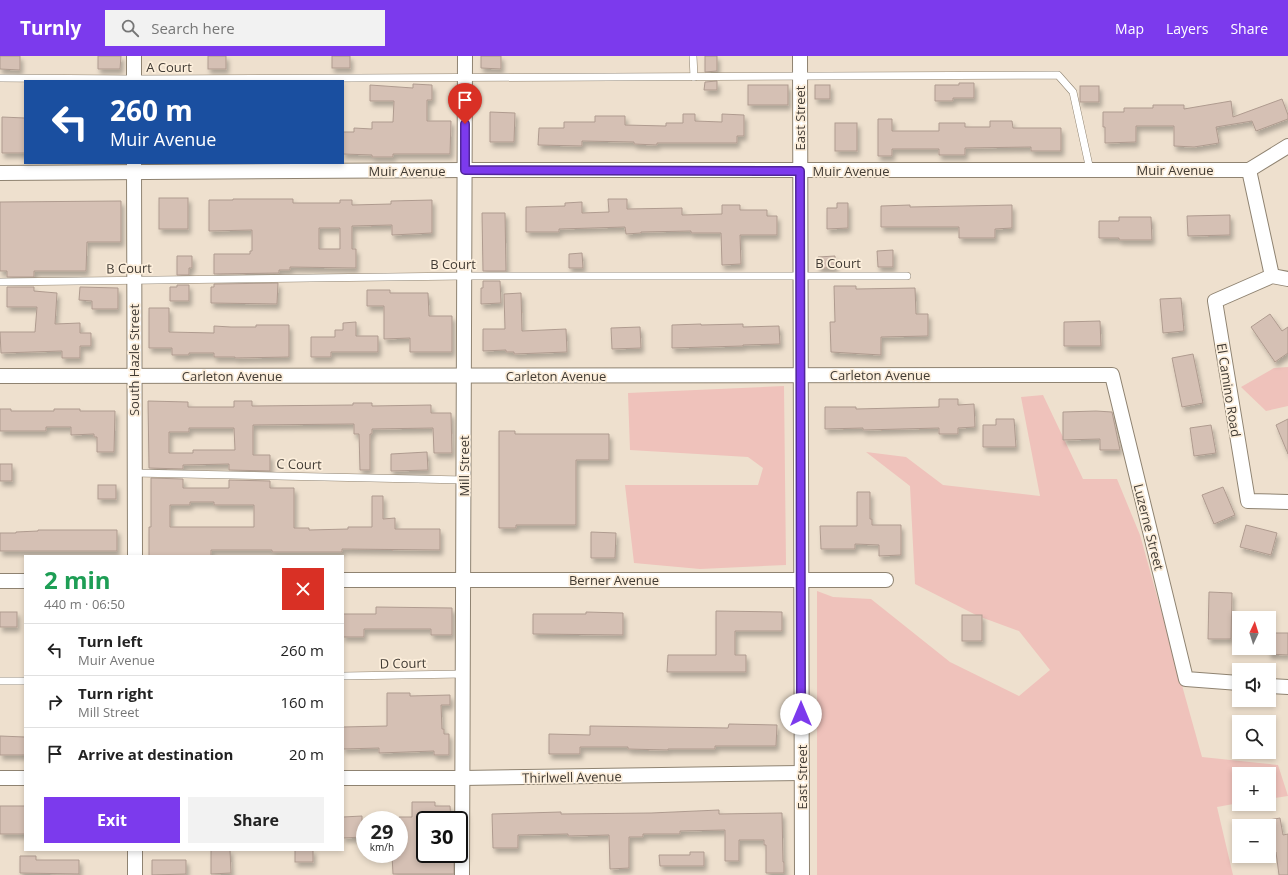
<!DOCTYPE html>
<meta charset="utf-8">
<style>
:root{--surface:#fff;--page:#f2f2f2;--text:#222;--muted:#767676;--line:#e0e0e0;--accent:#7c3aed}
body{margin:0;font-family:"Open Sans",sans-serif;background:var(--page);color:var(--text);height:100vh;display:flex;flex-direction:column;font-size:15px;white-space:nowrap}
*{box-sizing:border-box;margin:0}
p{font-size:13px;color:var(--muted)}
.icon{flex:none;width:22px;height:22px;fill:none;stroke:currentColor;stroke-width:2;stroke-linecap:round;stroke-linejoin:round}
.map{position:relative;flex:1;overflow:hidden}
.side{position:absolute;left:24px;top:499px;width:320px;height:296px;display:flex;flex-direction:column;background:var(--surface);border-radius:0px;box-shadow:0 2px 6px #0003}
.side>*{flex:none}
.hud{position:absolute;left:24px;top:24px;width:320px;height:84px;border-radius:0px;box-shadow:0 2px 6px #0003;background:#1a4fa0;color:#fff;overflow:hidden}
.needle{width:26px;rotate:4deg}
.buttons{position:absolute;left:1232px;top:555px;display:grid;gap:8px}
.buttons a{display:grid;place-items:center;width:44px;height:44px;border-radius:0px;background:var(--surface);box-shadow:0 2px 6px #0003;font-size:20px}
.speed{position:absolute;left:356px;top:755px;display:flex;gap:8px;font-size:20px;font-weight:700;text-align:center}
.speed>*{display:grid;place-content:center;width:52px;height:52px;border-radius:50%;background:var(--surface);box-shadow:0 2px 6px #0003;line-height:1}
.speed small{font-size:10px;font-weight:400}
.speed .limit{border:2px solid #111;border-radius:6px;background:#fff;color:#111}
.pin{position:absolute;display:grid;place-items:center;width:34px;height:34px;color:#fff;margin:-41px -17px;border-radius:50% 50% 50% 0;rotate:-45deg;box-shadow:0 0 4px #0007}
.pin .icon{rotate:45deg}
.me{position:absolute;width:44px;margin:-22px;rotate:0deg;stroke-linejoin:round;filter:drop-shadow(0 0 3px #0008)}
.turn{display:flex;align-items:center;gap:14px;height:84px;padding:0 20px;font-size:18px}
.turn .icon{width:52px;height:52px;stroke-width:2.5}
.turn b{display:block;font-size:28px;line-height:34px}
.round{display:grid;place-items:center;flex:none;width:42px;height:42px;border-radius:0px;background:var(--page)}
.head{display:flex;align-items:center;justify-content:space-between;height:68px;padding:0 20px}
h1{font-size:24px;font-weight:700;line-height:30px;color:#1e9e55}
.primary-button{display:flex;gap:8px;margin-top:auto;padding:8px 20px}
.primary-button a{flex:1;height:46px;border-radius:0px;background:var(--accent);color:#fff;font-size:16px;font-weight:700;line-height:46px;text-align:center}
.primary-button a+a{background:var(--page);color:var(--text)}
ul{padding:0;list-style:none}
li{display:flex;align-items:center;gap:12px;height:52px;padding:0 20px;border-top:1px solid var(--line)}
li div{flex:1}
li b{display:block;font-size:15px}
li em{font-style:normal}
header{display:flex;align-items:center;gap:24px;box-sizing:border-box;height:56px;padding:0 20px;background:var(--accent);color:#fff}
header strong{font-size:19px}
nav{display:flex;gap:22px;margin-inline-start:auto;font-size:14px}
.search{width:280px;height:36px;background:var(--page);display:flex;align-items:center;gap:10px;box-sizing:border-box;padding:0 14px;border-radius:0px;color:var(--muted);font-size:15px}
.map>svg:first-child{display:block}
</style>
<header>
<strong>Turnly</strong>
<div class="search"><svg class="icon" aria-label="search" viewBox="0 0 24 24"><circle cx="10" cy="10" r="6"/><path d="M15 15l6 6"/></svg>Search here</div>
<nav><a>Map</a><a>Layers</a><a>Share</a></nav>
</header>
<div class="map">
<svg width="1288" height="819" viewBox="0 0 1288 819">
<defs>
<filter id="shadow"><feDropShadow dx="2.5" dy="4.5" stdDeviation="2" flood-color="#0004"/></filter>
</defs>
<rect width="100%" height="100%" fill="#eee0ce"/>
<g fill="#efc2bb">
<path d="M1288 311V350L1266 355 1241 331 1274 312Z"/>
<path d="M784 330 786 509 700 513 634 507 625 429H758L763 412 748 401 630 394 628 337Z"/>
<path d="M1043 339 1083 423H1117L1140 479 1202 701 1278 709 1288 740 1269 743V718H1239V747L1217 751 1233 819H817V535L833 541 871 543 950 606 1019 640 1050 614 1019 575 978 560 915 528 910 430 866 396 906 401 943 429 1040 440 1021 341Z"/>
</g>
<g fill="#d5c0b4" stroke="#af9b8f" fill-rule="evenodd" filter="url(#shadow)">
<path d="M0 0H20V14L0 13Z"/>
<path d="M98 0H121L120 13H98Z"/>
<rect x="208" y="0" width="18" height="13"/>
<rect x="332" y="0" width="18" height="12"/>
<path d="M481 0H501V13L481 12Z"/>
<path d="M705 0H717V15L705 16Z"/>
<path d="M717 25V34H704L705 26Z"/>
<path d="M959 27H974V42H953V45H935V29H959Z"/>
<path d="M413 28 432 29V44H427V65H451L450 98H393V101H372V99L343 98V76H354V72L372 73V66H393L394 45H370V29L413 32Z"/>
<rect x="748" y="29" width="40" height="20"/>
<rect x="815" y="29" width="15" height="14"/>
<rect x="1080" y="30" width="19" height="16"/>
<path d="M1282 43 1288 59V63L1256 75 1252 65 1216 71 1219 87 1194 91 1174 90V70H1136V86L1105 87V71H1103V56H1124V52H1153V49H1184V53L1231 45 1233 61Z"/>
<path d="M490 56 515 57 514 86H490Z"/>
<path d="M683 58H695V65L722 66V58L744 59V80H737V87H657V89L634 88V86L582 85V90L538 89 539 72H564V66H595V60H625V69L666 70V67H683Z"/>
<path d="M2 61 25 62V97H2Z"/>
<path d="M878 63H892V75H939V67H965V71H990V65H1012L1013 72H1061V95H1031V91L965 92V99H939V93H892V100H878Z"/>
<rect x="835" y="67" width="22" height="28"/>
<rect x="159" y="142" width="29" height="31"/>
<path d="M233 143H293V147H340V144H352V149L391 148V145L432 144V177L392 179V169L352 170V193H356V212L290 211V214H279V217L214 218V198H250V195H252V174L209 175V144H233ZM319 172H340V193H319Z"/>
<path d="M608 143H627V153L682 152V159L722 158V149H740V154H767V160H777V179H740L741 208 722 209 721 177H691V175L641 176V177L626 178 625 171 559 173V176H526V151L565 150V147L582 146V157L609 156Z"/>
<path d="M121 145V186H87L86 215H34V221H7V215H0V146Z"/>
<path d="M837 147H848V172L827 173V152H837Z"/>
<path d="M910 149V151L1012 149V172L995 173V182H959V171H881V150Z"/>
<path d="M482 157H505L506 215H483Z"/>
<path d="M1230 159V179L1188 180 1187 160Z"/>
<path d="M1119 161H1151L1152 184H1119V182H1099V165H1119Z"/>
<path d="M893 194V211H878L877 195Z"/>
<path d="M582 197 583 212H569V198Z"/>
<path d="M177 200H192V212H189V219H177Z"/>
<path d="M835 200V212H818V201Z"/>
<path d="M483 225H500L501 247 481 248V232H483Z"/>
<path d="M278 227 277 248 211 247V231H214V228Z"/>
<path d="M177 229H189V245H170V231H177Z"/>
<path d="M834 230H856V233L915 232 916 258H928V280L881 281V299L831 296 830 266H835Z"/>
<path d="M7 231H34V235L57 237 55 268 80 267V277H91V290H80V302H62V295L1 297 0 276H35L37 251H7Z"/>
<path d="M80 231 118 232V253H92V245L79 244Z"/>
<path d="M367 234H390V237H428L429 260H452V296H410V282L384 283V250H367Z"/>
<path d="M521 237 522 275 566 273 567 296 514 298V296H506V294L483 295V273H505L504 238Z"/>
<path d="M1181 242 1184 275 1163 277 1160 243Z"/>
<path d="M149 252H169V276L214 277V270L231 271H256V269H289V301L235 302V301H214V297H189V299H172V292H149Z"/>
<path d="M1270 258 1282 275 1288 271V297L1275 306 1251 271Z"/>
<path d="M1100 265 1101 290H1064V266Z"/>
<path d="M356 266V280H378V296H331V301H311V281H335V274H343V267Z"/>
<path d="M701 268V269L743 268V271L779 270 780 288 743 289V290L672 292V269Z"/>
<path d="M640 271 641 292 612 293 611 272Z"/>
<path d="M1193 298 1203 347 1182 351 1172 302Z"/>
<path d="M939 343H958V349L974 348 975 371 958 372V378H939V372L863 374V372L825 373V351H856V353L939 351Z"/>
<path d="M148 345 188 346V351H234V345H252V350L353 349V347H372V350L431 349V357H451L452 397H434L433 372 372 373V378H370V414H360L359 378H354V368L253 369V399H270V415L229 414V408L183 409V413L149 412ZM189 372H234L235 394H193V397H169V376H189Z"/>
<path d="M0 353H11V355H54V353H80V355H115L114 396H97V381H94V378L71 379V371H46V375H0Z"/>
<path d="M1096 355 1112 356 1120 394H1100V383L1063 384V356Z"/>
<path d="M996 363H1014L1016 391H983V369H996Z"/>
<path d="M1288 363V398L1276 369Z"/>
<path d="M1211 369 1216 397 1194 400 1190 372Z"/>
<path d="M499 375H515V378H609V404H576V469H516V472H499Z"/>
<path d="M427 396 428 414 391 415V398Z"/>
<rect x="0" y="408" width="12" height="17"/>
<path d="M151 422 183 423V432H229V424L270 425V432H294V472H309V474L348 473V471H372V440H383V463L395 462V473H440V494L342 493V496H272V494H211V500H149V471H151ZM190 446H214V449H254V471H170V449H190Z"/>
<rect x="98" y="429" width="18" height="14"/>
<path d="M1223 431 1235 459 1214 468 1202 439Z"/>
<path d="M857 436H870V463H872V469H901V499L879 500V489L855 488V493H821L820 470H857Z"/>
<path d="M1246 469 1277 477 1271 499 1240 491Z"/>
<path d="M38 474H117V495H0V477H16V476L38 475Z"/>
<path d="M591 476 616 477 615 502H591Z"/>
<path d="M1209 536 1232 537 1231 583H1208Z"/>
<path d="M376 551 452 552V579H431V573H364V581H343V558H376Z"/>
<path d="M716 555 782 556V575H735V599H746V616H667L668 599H716Z"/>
<rect x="0" y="556" width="17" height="15"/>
<path d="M586 556 623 557V579L533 578V558H586Z"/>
<rect x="962" y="559" width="20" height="26"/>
<path d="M1269 577H1288V599L1269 598Z"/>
<path d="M387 637H410V640L450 639V649H441L442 673H444V678H449V699H434V695L379 697V692L343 693V671L387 670Z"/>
<path d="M729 668 777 669 776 690H715V693H668V694L628 693V691H580V698H549V678L590 679V670L728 672Z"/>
<path d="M0 680 25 681V699H0Z"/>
<path d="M412 746H435V750H450L451 764H425V798H454V818H393L392 800H399V761H412Z"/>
<rect x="0" y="750" width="25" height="28"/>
<path d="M719 754V758L782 757 783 806H784V817H766V789H764V784H739V805H725V774L680 775V778H643V781H629V812L610 813 609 779 568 780V778L518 779V792H493L492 758 561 756V758L651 757Z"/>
<path d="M362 760V781L343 782V761Z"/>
<path d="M1280 762 1283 779 1288 778V819H1279L1276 796 1269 798V764Z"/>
<path d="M211 794H230L231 817 211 818Z"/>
<rect x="295" y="794" width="18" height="12"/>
<path d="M690 796H704V810H660L659 799H690Z"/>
<path d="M20 800H36V804H79V818L20 817Z"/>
<path d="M152 804H186V818L152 819Z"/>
</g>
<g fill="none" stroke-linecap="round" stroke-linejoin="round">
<defs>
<g id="service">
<path d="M693 0 694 21"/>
<path d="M0 22 134 23 1058 19 1073 36 1090 114"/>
<path d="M0 226 464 220H907"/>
<path d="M134 417 464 424"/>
<path d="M343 620 463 618"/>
<path d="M0 625H25"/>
</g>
<g id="minor">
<path d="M134 0V25"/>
<path d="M800 0 802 819"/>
<path d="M134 107 135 500"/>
<path d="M1249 114 1272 220"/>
<path d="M0 117 465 114H1249L1288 90"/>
<path d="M1288 223 1272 220 1215 245 1248 445 1288 446"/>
<path d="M0 320 1112 319 1186 623 1239 627"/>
<path d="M343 524H886"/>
<path d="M0 525H25"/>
<path d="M1269 630 1288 631"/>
<path d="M0 722H25"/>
<path d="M343 722H463L802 717"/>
<path d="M135 794V819"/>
<path d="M462 819 465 0"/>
</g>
</defs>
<use href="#service" stroke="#8f8371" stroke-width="8"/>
<use href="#minor" stroke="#8f8371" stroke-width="16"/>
<use href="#service" stroke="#fff" stroke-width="7"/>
<use href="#minor" stroke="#fff" stroke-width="14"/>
</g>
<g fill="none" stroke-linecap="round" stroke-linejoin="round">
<defs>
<path id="route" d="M465 68V114L800 115 801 658"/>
</defs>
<use href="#route" stroke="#51269a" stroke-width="10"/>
<use href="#route" stroke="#7c3aed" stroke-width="7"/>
</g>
<g text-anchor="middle" stroke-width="3.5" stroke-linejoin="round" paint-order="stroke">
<g font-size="13" fill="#413b34" stroke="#fceedb">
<text x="169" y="16">A Court</text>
<text transform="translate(800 62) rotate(-90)" y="5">East Street</text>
<text x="1175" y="119">Muir Avenue</text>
<text x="407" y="120">Muir Avenue</text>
<text x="851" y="120">Muir Avenue</text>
<text x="838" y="212">B Court</text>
<text x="453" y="213">B Court</text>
<text transform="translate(129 212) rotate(-1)" y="5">B Court</text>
<text transform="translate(134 304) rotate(-90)" y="5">South Hazle Street</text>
<text x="880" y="324">Carleton Avenue</text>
<text x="232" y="325">Carleton Avenue</text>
<text x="556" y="325">Carleton Avenue</text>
<text transform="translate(1229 334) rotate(81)" y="5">El Camino Road</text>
<text transform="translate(299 408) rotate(1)" y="5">C Court</text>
<text transform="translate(464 410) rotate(-90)" y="5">Mill Street</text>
<text transform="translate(1149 471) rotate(76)" y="5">Luzerne Street</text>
<text x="614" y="529">Berner Avenue</text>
<text transform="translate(403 607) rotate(-1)" y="5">D Court</text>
<text transform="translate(572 721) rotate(-1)" y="5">Thirlwell Avenue</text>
<text transform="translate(802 721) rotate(-90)" y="5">East Street</text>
</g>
</g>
</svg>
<div class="buttons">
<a><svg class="needle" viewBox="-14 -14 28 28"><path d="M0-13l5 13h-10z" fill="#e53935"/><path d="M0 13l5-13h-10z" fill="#767676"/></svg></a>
<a><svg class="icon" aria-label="sound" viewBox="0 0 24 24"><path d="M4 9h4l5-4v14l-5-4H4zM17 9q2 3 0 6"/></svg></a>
<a><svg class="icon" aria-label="search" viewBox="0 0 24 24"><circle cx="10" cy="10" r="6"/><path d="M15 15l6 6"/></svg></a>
<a>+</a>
<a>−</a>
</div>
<div class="speed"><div>29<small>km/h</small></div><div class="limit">30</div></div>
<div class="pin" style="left:465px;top:68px;background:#d93025"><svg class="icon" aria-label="arrive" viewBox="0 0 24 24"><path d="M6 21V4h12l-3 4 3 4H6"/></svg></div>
<svg class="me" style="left:801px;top:658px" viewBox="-20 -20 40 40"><circle r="19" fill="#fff"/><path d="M0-13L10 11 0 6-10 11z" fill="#7c3aed"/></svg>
<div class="hud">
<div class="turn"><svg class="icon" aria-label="left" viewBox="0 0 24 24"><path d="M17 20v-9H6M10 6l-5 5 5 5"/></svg><div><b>260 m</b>Muir Avenue</div></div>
</div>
<section class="side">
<div class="head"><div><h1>2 min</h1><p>440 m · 06:50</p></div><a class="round" style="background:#d93025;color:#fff"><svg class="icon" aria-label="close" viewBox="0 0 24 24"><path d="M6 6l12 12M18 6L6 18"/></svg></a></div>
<ul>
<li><svg class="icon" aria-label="left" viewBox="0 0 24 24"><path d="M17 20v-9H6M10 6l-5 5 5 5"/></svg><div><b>Turn left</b><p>Muir Avenue</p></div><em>260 m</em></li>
<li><svg class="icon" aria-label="right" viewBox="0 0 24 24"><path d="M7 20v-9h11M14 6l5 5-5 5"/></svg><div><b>Turn right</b><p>Mill Street</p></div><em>160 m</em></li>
<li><svg class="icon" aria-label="arrive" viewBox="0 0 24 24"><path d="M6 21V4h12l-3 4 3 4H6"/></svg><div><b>Arrive at destination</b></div><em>20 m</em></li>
</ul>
<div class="primary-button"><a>Exit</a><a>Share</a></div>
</section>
</div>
